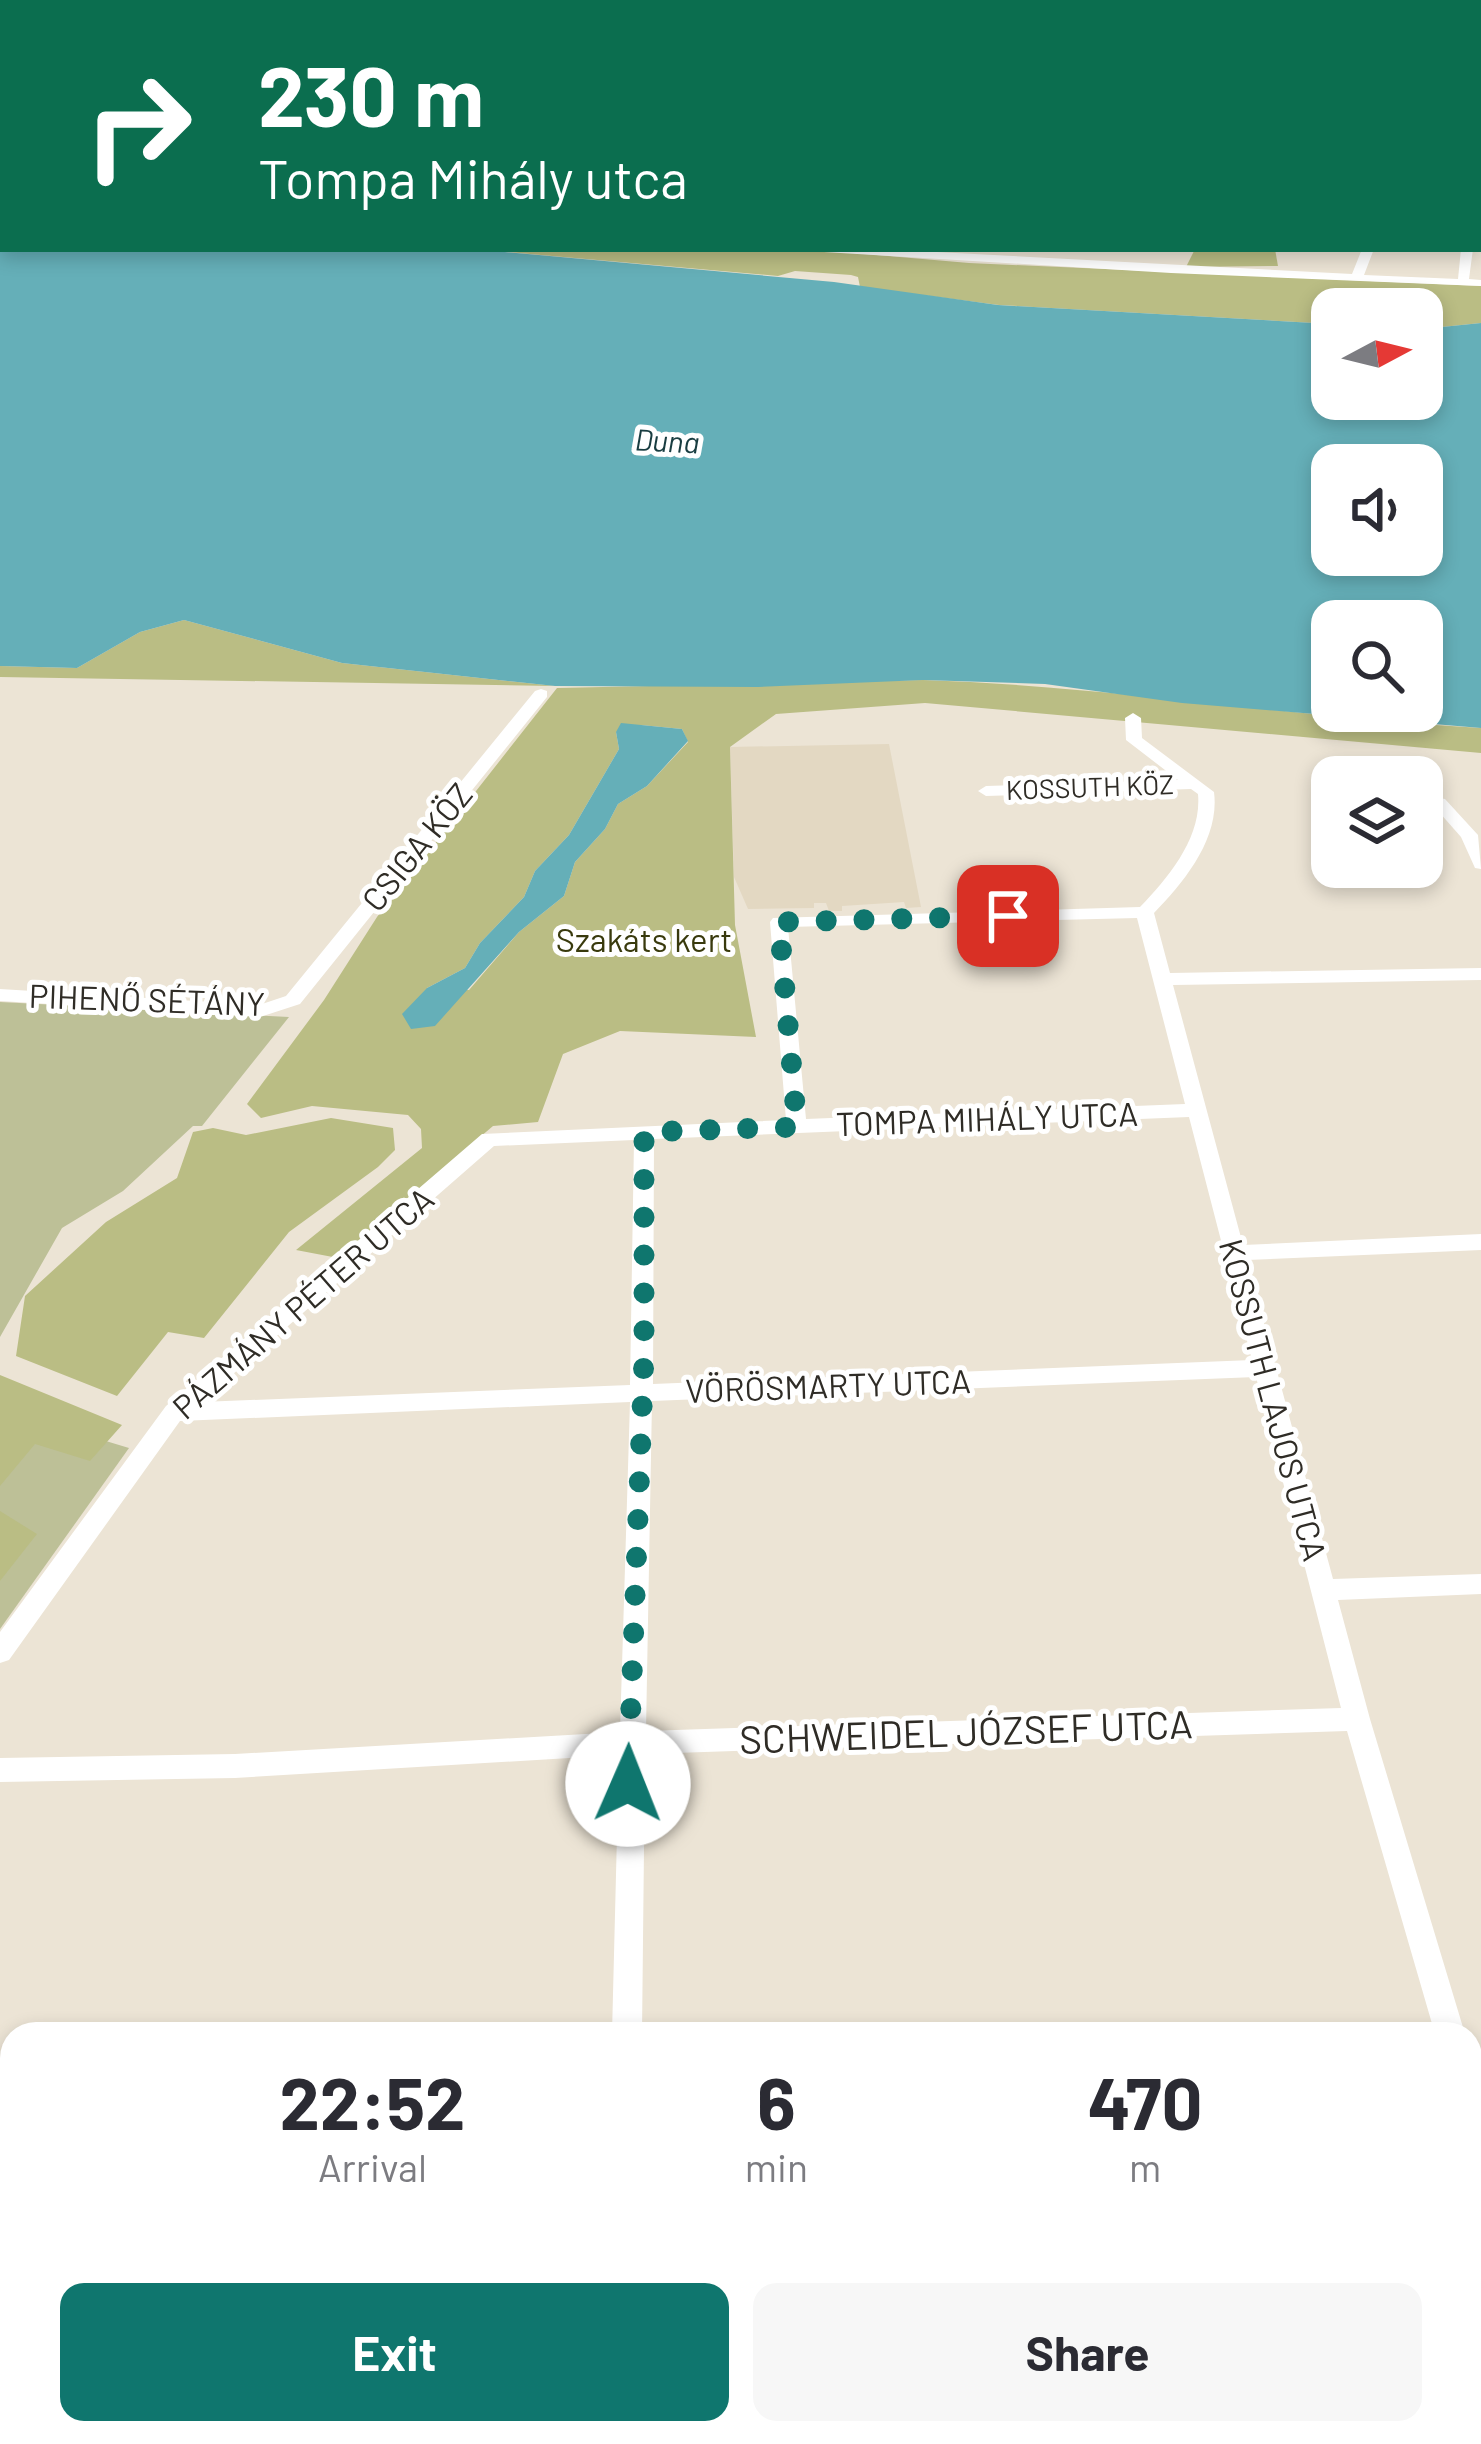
<!DOCTYPE html>
<meta charset="utf-8">
<style>
:root{--surface:#fff;--page:#f7f7f7;--text:#2b2b33;--muted:#7c7c81;--accent:#0f766e}
body{margin:0;font-family:Barlow,sans-serif;background:var(--page);color:var(--text);height:100vh;display:flex;flex-direction:column;font-size:45px;white-space:nowrap}
*{box-sizing:border-box;margin:0}
p{font-size:39px;color:var(--muted)}
.icon{flex:none;width:66px;height:66px;fill:none;stroke:currentColor;stroke-width:2;stroke-linecap:round;stroke-linejoin:round}
.map{position:relative;flex:1;overflow:hidden}
.details{position:absolute;left:0px;top:2022px;width:1482px;height:423px;display:flex;flex-direction:column;background:var(--surface);border-radius:36px 36px 0 0;box-shadow:0 6px 18px #0003}
.details>*{flex:none}
.top-card{position:absolute;left:0px;top:0px;width:1482px;height:252px;box-shadow:0 6px 18px #0003;background:#0b6e4f;color:#fff;overflow:hidden}
.needle{width:78px;rotate:83deg}
.controls{position:absolute;left:1311px;top:288px;display:grid;gap:24px}
.controls a{display:grid;place-items:center;width:132px;height:132px;border-radius:24px;background:var(--surface);box-shadow:0 6px 18px #0003;font-size:60px}
.pin{position:absolute;display:grid;place-items:center;width:102px;height:102px;color:#fff;margin:-51px;border-radius:24px;box-shadow:0 6px 18px #0006}
.me{position:absolute;width:132px;margin:-66px;rotate:1deg;stroke-linejoin:round;filter:drop-shadow(0 0 9px #0008)}
.turn{display:flex;align-items:center;gap:42px;height:252px;padding:0 60px;font-size:54px}
.turn .icon{width:156px;height:156px;stroke-width:2.5}
.turn b{display:block;font-size:84px;line-height:102px}
.eta{display:flex;justify-content:space-evenly;align-items:center;height:204px;text-align:center}
.eta b{font-size:72px;font-weight:700;line-height:84px}
.action{display:flex;gap:24px;margin-top:auto;padding:24px 60px}
.action a{flex:1;height:138px;border-radius:24px;background:var(--accent);color:#fff;font-size:48px;font-weight:700;line-height:138px;text-align:center}
.action a+a{background:var(--page);color:var(--text)}
.map>svg:first-child{display:block}
</style>
<div class="map">
<svg width="1481" height="2444" viewBox="0 0 1481 2444">
<rect width="100%" height="100%" fill="#ece4d5"/>
<path fill="#e3d8c2" d="M889 744 921 907 906 908 904 902 842 906V911H829L826 903H814V908L748 909 734 877 730 747Z"/>
<g fill="#bdc097">
<path d="M0 1002 289 1017 202 1126H193L123 1191 62 1228 0 1337Z"/>
<path d="M0 1409 129 1448 0 1629Z"/>
</g>
<g fill="#babd84" fill-rule="evenodd">
<path d="M473 249H807L969 263 1481 286V323L1422 329V309H1332V324L999 305 860 287 858 277 851 275 795 271 778 276Z"/>
<path d="M1195 249H1275L1278 266 1186 267Z"/>
<path d="M184 620 342 663 555 686 0 677V666L77 668 140 632Z"/>
<path d="M923 680C1109 686 1294 717 1481 728V753L925 703 776 714 730 747 735 925 756 1037 620 1031 563 1054 538 1122 493 1126 338 1258 296 1250 422 1148 421 1129 408 1115 312 1106 261 1118 247 1104 324 1000 377 917 557 688ZM641 725 682 729 688 742 647 786 618 804 605 829 575 862 564 896 519 932 469 990 427 988 465 968 480 943 524 897 535 871 569 835 619 749 616 732Z"/>
<path d="M331 1118 393 1128 395 1150 378 1167 289 1232 204 1338 168 1332 117 1396 16 1356 25 1296 106 1222 177 1178 193 1132 213 1128 246 1135Z"/>
<path d="M0 1375 122 1425 90 1461 35 1444 0 1486Z"/>
<path d="M0 1511 37 1534 0 1581Z"/>
</g>
<g fill="#65afb8" fill-rule="evenodd">
<path d="M0 198 3 249H473L834 282 998 305 1332 324V399H1422V329L1481 323V728L1182 703 1045 684 923 680 758 687 555 686 342 663 184 620 140 632 77 668 0 666ZM1332 465H1422V555H1332ZM1332 621H1422V711H1332Z"/>
<path d="M621 723 682 729 688 741 647 786 618 804 605 829 575 862 564 896 519 932 435 1026 411 1029 402 1014 427 988 465 968 480 943 524 897 535 871 569 835 619 749 616 732Z"/>
</g>
<g fill="none" stroke-linecap="round" stroke-linejoin="round">
<g fill="#fff" fill-rule="evenodd">
<path d="M32 0H70L66 3Z"/>
<path d="M1454 0H1481V4Z"/>
<path d="M3 37V44L0 45V38Z"/>
<rect x="1479" y="64" width="2" height="6"/>
<path d="M0 79 3 80V86L0 85Z"/>
<path d="M1481 94V115L1479 116V95Z"/>
<path d="M3 118V124L0 125V119Z"/>
<path d="M0 134 3 135V141L0 140Z"/>
<rect x="1479" y="148" width="2" height="6"/>
<rect x="1479" y="229" width="2" height="6"/>
<path d="M818 249H880L1352 274 1362 249H1374L1364 275 1458 279 1461 249H1473L1469 279 1481 280V286L1171 273 824 252Z"/>
<path d="M541 689 547 691V697L300 1004 260 1017 0 1001V989L259 1005 286 996 535 691Z"/>
<path d="M1133 713 1141 718 1142 738 1214 792C1220 838 1185 881 1154 913L1170 973 1481 968V980L1173 985 1243 1245 1481 1234V1250L1247 1260 1333 1579 1481 1574V1594L1338 1600 1370 1719 1465 2034H1435L1347 1731 645 1754 642 2034H612L619 1755 235 1778 0 1782V1758L235 1754 620 1732 630 1402 180 1421 9 1660 0 1663V1632L166 1406 482 1134 786 1120 770 922 773 918 1140 907C1169 877 1202 837 1198 794L1191 789 986 796 978 791 986 786 1178 780 1126 740 1125 718ZM1137 918 1185 1104 806 1119 788 927ZM1189 1117 1252 1360 653 1384 654 1139ZM634 1140 630 1385 201 1402 494 1146ZM1256 1377 1341 1708 646 1731 652 1401Z"/>
<path d="M1439 798 1445 799 1478 835 1481 869 1475 868 1461 837 1431 803Z"/>
<path d="M1481 2051V2081L1470 2082V2052Z"/>
<path d="M1470 2091 1481 2097V2163L1470 2158Z"/>
<rect x="0" y="2225" width="12" height="32"/>
<rect x="608" y="2433" width="34" height="11"/>
</g>
</g>
<g fill="none" stroke-linecap="round" stroke-linejoin="round">
<path stroke="#0f766e" stroke-width="21" stroke-dasharray="0 37.8" d="M628 1784 644 1356V1132L797 1127 779 922 1008 916"/>
</g>
<g text-anchor="middle" stroke-width="10" stroke-linejoin="round" paint-order="stroke">
<g font-size="27" fill="#2f2c26" stroke="#fff">
<text transform="translate(1090 788) rotate(-2)" y="9">KOSSUTH KÖZ</text>
</g>
<g font-size="30" font-style="italic" fill="#193d41" stroke="#fff">
<text transform="translate(667 442) rotate(3)" y="10">Duna</text>
</g>
<g font-size="33" fill="#2f2c26" stroke="#fff">
<text transform="translate(417 847) rotate(-51)" y="12">CSIGA KÖZ</text>
<text transform="translate(147 1000) rotate(2)" y="12">PIHENŐ SÉTÁNY</text>
<text transform="translate(987 1119) rotate(-2)" y="12">TOMPA MIHÁLY UTCA</text>
<text transform="translate(303 1303) rotate(-41)" y="12">PÁZMÁNY PÉTER UTCA</text>
<text transform="translate(828 1386) rotate(-2)" y="12">VÖRÖSMARTY UTCA</text>
<text transform="translate(1273 1400) rotate(75)" y="12">KOSSUTH LAJOS UTCA</text>
</g>
<g font-size="33" fill="#393a0d" stroke="#fff">
<text x="644" y="952">Szakáts kert</text>
</g>
<g font-size="39" fill="#2f2c26" stroke="#fff">
<text transform="translate(966 1732) rotate(-2)" y="14">SCHWEIDEL JÓZSEF UTCA</text>
</g>
</g>
</svg>
<div class="controls">
<a><svg class="needle" viewBox="-14 -14 28 28"><path d="M0-13l5 13h-10z" fill="#e53935"/><path d="M0 13l5-13h-10z" fill="#7c7c81"/></svg></a>
<a><svg class="icon" aria-label="sound" viewBox="0 0 24 24"><path d="M4 9h4l5-4v14l-5-4H4zM17 9q2 3 0 6"/></svg></a>
<a><svg class="icon" aria-label="search" viewBox="0 0 24 24"><circle cx="10" cy="10" r="6"/><path d="M15 15l6 6"/></svg></a>
<a><svg class="icon" aria-label="layers" viewBox="0 0 24 24"><path d="M12 4l9 5-9 5-9-5zM3 14l9 5 9-5"/></svg></a>
</div>
<div class="pin" style="left:1008px;top:916px;background:#d93025"><svg class="icon" aria-label="arrive" viewBox="0 0 24 24"><path d="M6 21V4h12l-3 4 3 4H6"/></svg></div>
<svg class="me" style="left:628px;top:1784px" viewBox="-20 -20 40 40"><circle r="19" fill="#fff"/><path d="M0-13L10 11 0 6-10 11z" fill="#0f766e"/></svg>
<div class="top-card">
<div class="turn"><svg class="icon" aria-label="right" viewBox="0 0 24 24"><path d="M7 20v-9h11M14 6l5 5-5 5"/></svg><div><b>230 m</b>Tompa Mihály utca</div></div>
</div>
<section class="details">
<div class="eta">
<div><b>22:52</b><p>Arrival</p></div>
<div><b>6</b><p>min</p></div>
<div><b>470</b><p>m</p></div>
</div>
<div class="action"><a>Exit</a><a>Share</a></div>
</section>
</div>
